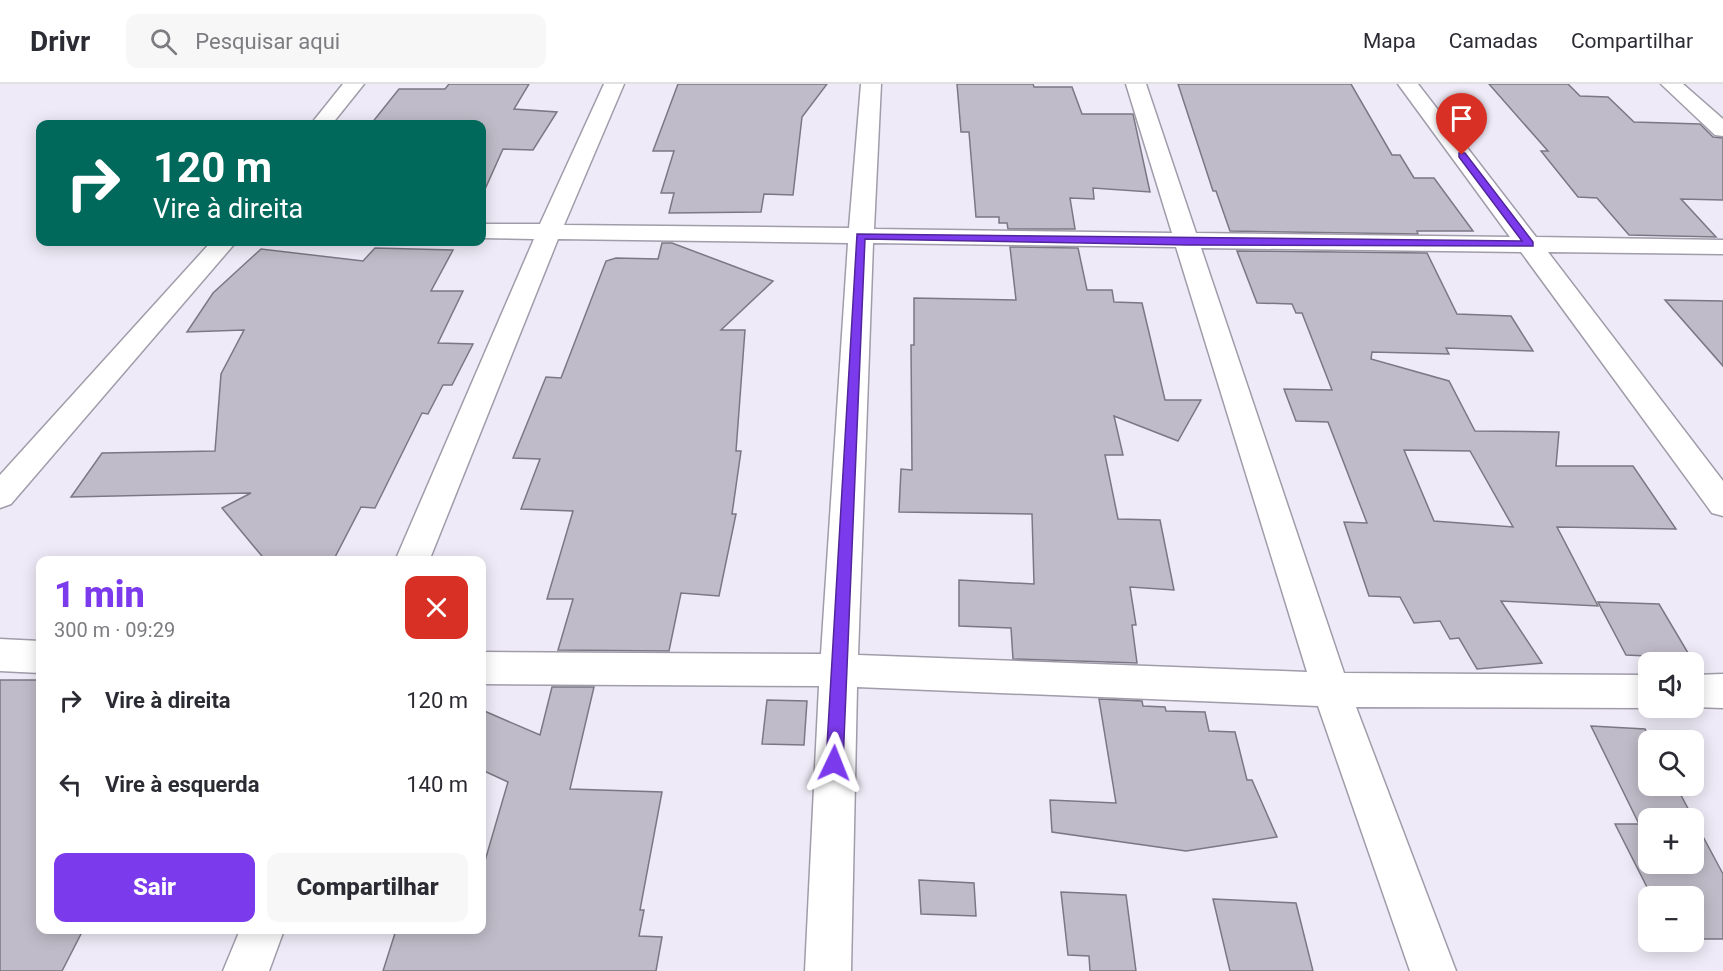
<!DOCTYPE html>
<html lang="pt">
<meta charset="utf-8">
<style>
:root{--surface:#fff;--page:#f7f7f7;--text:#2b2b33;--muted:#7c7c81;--line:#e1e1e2;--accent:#7c3aed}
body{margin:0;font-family:Roboto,sans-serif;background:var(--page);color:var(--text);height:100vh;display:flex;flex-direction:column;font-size:22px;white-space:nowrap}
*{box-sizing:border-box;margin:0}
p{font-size:20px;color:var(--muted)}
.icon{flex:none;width:33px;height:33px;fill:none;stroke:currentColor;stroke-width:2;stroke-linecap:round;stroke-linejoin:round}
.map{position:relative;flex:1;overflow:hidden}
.details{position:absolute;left:36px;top:472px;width:450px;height:378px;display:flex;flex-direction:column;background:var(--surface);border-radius:12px;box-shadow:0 3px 15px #0003}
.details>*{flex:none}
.hud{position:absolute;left:36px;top:36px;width:450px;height:126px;border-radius:12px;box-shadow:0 3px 15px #0003;background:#00695c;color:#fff;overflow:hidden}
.tools{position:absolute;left:1638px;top:568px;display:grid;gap:12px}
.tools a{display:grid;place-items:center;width:66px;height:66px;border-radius:12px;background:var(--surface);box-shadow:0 3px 15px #0003;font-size:30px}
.pin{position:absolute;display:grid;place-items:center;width:51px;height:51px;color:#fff;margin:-62px -26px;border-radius:50% 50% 50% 0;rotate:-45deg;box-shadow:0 0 6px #0007}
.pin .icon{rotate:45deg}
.me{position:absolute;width:66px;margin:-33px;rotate:2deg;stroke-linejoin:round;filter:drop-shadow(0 0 4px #0008)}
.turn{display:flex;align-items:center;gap:21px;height:126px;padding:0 18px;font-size:27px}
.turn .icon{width:78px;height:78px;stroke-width:2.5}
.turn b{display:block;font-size:42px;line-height:51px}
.round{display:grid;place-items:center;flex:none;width:63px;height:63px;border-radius:12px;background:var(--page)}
.headline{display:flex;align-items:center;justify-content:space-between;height:102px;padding:0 18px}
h1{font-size:36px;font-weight:800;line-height:45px;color:var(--accent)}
.action{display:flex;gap:12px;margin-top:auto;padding:12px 18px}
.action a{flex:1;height:69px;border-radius:12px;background:var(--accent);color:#fff;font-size:24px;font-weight:800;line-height:69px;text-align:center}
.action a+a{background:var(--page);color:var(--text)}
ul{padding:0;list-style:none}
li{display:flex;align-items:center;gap:18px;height:84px;padding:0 18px}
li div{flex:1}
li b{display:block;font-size:22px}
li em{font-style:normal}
header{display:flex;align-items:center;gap:36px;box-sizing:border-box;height:84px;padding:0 30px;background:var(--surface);border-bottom:2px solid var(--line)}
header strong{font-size:28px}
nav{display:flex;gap:33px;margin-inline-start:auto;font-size:21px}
.search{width:420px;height:54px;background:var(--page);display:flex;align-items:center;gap:15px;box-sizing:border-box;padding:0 21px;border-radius:12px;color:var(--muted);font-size:22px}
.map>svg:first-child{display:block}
</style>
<header>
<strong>Drivr</strong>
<div class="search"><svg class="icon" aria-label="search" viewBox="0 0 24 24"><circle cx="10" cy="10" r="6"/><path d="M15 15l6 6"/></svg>Pesquisar aqui</div>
<nav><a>Mapa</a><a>Camadas</a><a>Compartilhar</a></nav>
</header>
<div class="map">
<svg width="1723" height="887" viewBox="0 0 1723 887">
<rect width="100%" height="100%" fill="#eeeaf7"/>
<g fill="#bfbbc8" stroke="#7b7884" stroke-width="1.5" fill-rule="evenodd">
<path d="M449 0H529L514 25 557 28 533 66 503 65 482 112V40H371L399 5H445Z"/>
<path d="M678 0H827L802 33 793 111 764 110 761 128 669 129 674 109H661L674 67H653Z"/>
<path d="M957 0H1033L1034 3H1072L1082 30H1133L1150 108 1093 104 1094 115 1070 114 1075 145H1008L1007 139H999V133H976L969 48H961Z"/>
<path d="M1178 0H1351L1392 71H1400L1414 94H1434L1473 147H1417L1418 150 1230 147 1216 107H1213Z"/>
<path d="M1489 0H1568L1580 12 1608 13 1634 38 1700 40 1713 53 1723 54V116L1681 115 1716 153 1629 151 1597 114 1578 113 1541 67H1548Z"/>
<path d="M662 159H672L773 197 721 246H745L736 367H741L732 430H736L719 512 681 509 669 567 558 566 573 515H547L573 427 521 425 540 375 513 374 546 293 561 294 606 177 616 174 658 175Z"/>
<path d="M1010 163 1078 164 1087 206H1112L1114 218 1142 219 1165 316H1201L1178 357 1114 332 1123 371H1105L1118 435 1160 436 1174 506 1130 503 1136 541H1132L1137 579 1013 575 1011 544 959 542V496L1034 500 1032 430 899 428 901 385 912 386 911 261H914V214L1016 216Z"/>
<path d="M375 164 453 166 431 207H463L438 259 473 260 452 301H443L428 330 422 329 375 424 361 423 333 477H266L222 424 251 409 71 413 102 369 215 367 221 290 244 246 187 248 213 209 261 165 363 177Z"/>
<path d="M1237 167 1427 169 1457 230 1511 232 1533 267 1446 264 1449 270 1372 268 1371 275 1449 297 1475 347 1559 348 1556 382H1633L1676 445 1557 443 1598 522 1501 517 1542 579 1477 585 1459 554 1450 555 1440 537 1414 539 1400 513 1369 512 1344 438 1367 439 1328 338 1296 337 1284 305 1332 306 1302 229H1296L1292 220 1257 219ZM1404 366 1470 367 1513 443 1434 437Z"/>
<path d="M1665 216 1723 217V282Z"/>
<path d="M1598 518 1659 520 1691 574 1626 571Z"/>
<path d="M0 596H40V846H83L62 887H0Z"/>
<path d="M552 603H594L570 705 662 708 640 826H644L639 852 662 853 656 887H383L396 846H482V787L508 698 482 686V626L540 651Z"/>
<path d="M1099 615 1142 617 1143 622 1165 623 1166 627 1205 628 1209 647 1235 648 1247 696H1252L1277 753 1186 767 1052 748 1050 716 1116 719Z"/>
<path d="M767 616 807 617 804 661 762 660Z"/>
<path d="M1591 642 1645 645 1652 657H1648V702H1676L1723 790V855H1694V813H1652L1615 740H1639ZM1648 735H1694V780H1648Z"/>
<path d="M919 796 974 799 976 832 921 830Z"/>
<path d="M1061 808 1126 811 1136 887H1090L1089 872 1068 871Z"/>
<path d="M1213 815 1296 819 1313 887H1230Z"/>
</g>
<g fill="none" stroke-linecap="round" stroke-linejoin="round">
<defs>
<g id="street">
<path d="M604 0H624L564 141 849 144 861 0H881L874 145 1172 149 1126 0H1146L1196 149 1510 153 1398 0H1418L1536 153 1723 156V170L1548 168 1723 397V432L1712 429 1521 168 1201 164 1344 589 1648 591V624L1356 623 1456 887H1410L1318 622 857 603 851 887H805L819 602 482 600V568L821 570 848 159 558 155 429 477H395L534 155 482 154V140H540ZM873 159 1176 163 1307 588 858 571Z"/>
<path d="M1661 0H1683L1723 35V52L1715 51Z"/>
<path d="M0 555 40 557V589L0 587Z"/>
<path d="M1723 590V624L1694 623V591Z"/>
<path d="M240 846H284L269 887H223Z"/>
</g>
<g id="secondary">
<path d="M343 0H364L332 40H311Z"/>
<path d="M211 158H236L11 420 0 424V391Z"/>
</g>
</defs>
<use href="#street" stroke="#a09ca9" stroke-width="3"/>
<use href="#secondary" stroke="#a09ca9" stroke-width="3"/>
<use href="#street" fill="#fff" fill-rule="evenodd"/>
<use href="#secondary" fill="#fff" fill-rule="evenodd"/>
</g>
<path fill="#7c3aed" stroke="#51269a" stroke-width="1.5" d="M1459 69H1465L1533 158V162L1187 161 865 155 843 679 840 684 834 686 828 684 826 679 857 150 1522 157 1459 73Z"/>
</svg>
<div class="tools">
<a><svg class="icon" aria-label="sound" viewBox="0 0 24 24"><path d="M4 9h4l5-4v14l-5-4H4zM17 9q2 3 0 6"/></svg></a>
<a><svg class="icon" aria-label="search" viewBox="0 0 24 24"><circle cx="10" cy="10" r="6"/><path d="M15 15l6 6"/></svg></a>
<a>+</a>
<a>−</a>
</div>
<div class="pin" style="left:1462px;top:71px;background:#d93025"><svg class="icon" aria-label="arrive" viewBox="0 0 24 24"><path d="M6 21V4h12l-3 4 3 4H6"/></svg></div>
<svg class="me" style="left:834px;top:679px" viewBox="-20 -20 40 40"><path d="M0-17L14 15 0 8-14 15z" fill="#7c3aed" stroke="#fff" stroke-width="4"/></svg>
<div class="hud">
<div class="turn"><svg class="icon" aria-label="right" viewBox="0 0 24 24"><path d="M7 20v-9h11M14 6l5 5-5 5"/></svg><div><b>120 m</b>Vire à direita</div></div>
</div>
<section class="details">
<div class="headline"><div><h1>1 min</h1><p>300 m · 09:29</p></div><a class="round" style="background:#d93025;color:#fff"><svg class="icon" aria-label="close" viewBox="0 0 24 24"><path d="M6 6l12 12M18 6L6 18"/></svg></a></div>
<ul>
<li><svg class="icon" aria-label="right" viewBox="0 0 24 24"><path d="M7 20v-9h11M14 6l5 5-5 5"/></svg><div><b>Vire à direita</b></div><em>120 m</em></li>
<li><svg class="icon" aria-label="left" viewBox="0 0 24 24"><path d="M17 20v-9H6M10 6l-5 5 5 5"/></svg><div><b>Vire à esquerda</b></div><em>140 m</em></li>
</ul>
<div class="action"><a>Sair</a><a>Compartilhar</a></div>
</section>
</div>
